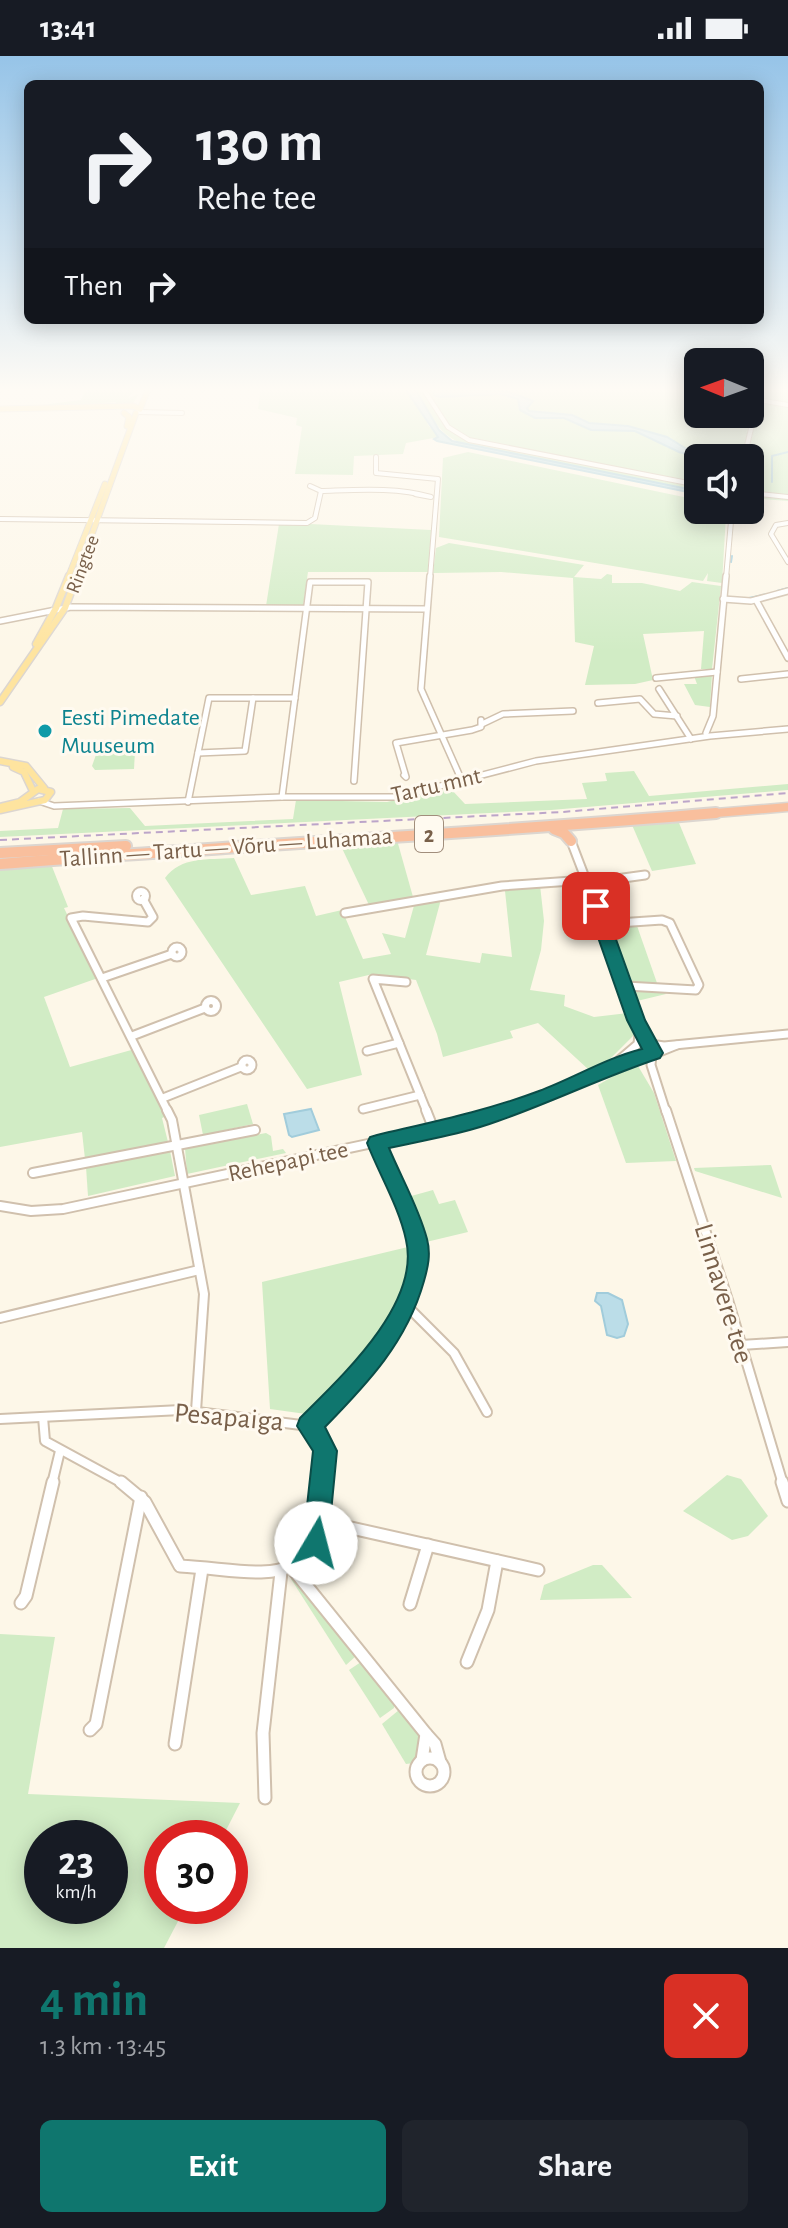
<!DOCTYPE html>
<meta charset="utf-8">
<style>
:root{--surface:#171b24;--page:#20242c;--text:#f1f3f6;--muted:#9ea1a6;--accent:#0f766e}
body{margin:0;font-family:"Alegreya Sans",sans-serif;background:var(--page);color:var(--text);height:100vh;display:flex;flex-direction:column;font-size:30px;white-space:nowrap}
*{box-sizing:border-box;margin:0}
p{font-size:26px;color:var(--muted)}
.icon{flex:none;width:44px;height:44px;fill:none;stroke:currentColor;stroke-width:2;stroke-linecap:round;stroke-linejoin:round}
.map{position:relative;height:1892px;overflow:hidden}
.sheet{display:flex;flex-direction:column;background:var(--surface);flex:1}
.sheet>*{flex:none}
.guide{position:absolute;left:24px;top:24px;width:740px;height:244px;border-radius:12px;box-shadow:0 4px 20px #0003;background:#171b24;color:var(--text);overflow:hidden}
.needle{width:52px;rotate:271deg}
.controls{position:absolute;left:684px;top:292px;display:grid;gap:16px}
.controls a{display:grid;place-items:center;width:80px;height:80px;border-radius:12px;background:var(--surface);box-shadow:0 4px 20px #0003;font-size:40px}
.speed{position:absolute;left:24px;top:1764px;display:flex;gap:16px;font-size:40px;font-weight:700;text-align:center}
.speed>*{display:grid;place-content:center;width:104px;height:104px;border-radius:50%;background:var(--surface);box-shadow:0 4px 20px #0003;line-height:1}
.speed small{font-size:20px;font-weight:400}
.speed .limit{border:12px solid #d22;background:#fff;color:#111}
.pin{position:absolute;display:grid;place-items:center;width:68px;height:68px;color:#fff;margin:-34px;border-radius:16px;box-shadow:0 4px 12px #0006}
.me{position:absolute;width:88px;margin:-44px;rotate:8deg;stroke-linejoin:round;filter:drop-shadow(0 0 6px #0008)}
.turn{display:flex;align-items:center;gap:28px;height:168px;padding:0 40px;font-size:36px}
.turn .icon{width:104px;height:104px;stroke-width:2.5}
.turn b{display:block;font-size:56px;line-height:68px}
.then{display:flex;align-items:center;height:76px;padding:0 40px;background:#0003;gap:16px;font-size:30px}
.round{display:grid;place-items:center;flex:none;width:84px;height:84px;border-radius:12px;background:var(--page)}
.head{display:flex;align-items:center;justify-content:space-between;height:136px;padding:0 40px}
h1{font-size:48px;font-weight:700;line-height:60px;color:var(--accent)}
.button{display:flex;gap:16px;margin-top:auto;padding:16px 40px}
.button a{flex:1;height:92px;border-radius:12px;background:var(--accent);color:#fff;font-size:32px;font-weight:700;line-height:92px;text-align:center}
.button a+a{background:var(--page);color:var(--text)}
.status{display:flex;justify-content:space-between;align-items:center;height:56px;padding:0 40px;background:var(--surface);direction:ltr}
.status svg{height:22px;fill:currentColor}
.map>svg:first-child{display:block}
</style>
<div class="status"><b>13:41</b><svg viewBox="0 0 49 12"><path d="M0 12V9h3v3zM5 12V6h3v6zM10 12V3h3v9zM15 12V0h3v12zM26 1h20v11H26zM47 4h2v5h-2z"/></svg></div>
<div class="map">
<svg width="788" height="1892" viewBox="0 0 788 1892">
<rect width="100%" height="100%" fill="#fdf7e8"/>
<g fill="#d1ecc5" fill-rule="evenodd">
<path d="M72 331H139L128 342 139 338 132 349H113L116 346 48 351 49 348 81 344 85 334H71Z"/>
<path d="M261 331H698V358H750V331H788V445L750 442V402H698V435L471 391C441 381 435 367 419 341L428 369 439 381 406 387 403 398 354 400 353 419 295 418 302 371 296 369 297 362 258 353Z"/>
<path d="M468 396 698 444V454H722L726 459 722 527 707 525 708 517 703 525 439 481 443 402Z"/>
<path d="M290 467 431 474 428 516H308L303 550H266L279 468Z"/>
<path d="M449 487 584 509 574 521 601 523 607 518 612 519V527H642L680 535 692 526 721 530 712 613H701L704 575 643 578 653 624 635 628 585 629 594 590 575 586 573 522 501 516 433 517 436 492Z"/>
<path d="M712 618 710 651 695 649 684 628H697L694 620Z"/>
<path d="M135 695 134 713 95 714 92 710 97 696Z"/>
<path d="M634 715 649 740 788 728V734L551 754 0 781V775L58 772 63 753 130 752 145 770 293 763 296 744 387 746 450 732 465 748 587 743 582 727 607 725 605 717Z"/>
<path d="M679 767 696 808 652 815 632 769Z"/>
<path d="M397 784 413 841 369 849 340 788Z"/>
<path d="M234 802 251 839 305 830 316 860 342 854 363 903 391 898 382 877 405 882 415 846 438 842 440 847 426 899 480 907 482 897 512 901 505 835 540 829 544 865 541 894 530 934 565 939 564 950 594 961 628 957 634 979 611 1002 589 1014 538 967 510 975 513 982 443 1001 437 978 416 924 373 918 339 926 362 1019 307 1033 165 822C181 800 208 804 234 802Z"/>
<path d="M51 808 68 851 64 852 98 922 44 941 70 1011 135 993 167 1060 162 1062 168 1086 85 1103 82 1076 0 1091V813Z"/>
<path d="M636 867 657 927 666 938 637 945 631 922 609 869Z"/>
<path d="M631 1010H638L654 1037 676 1105 626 1107 598 1029Z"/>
<path d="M247 1048 253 1068 203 1079 199 1059Z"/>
<path d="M266 1077 271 1080 273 1095 283 1093 286 1097 187 1118 185 1092Z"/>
<path d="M170 1095 175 1120 88 1140 86 1111Z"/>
<path d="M771 1109 782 1142 695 1115 694 1112Z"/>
<path d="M433 1134 439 1148 455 1144 468 1176 422 1187 404 1142Z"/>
<path d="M412 1190C414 1200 410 1209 407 1219 389 1277 348 1318 306 1358L270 1353 262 1226Z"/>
<path d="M727 1419 741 1423 768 1460 748 1480 732 1484 683 1455Z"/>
<path d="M593 1509H602L632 1542 540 1544 544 1529Z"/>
<path d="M294 1521 356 1600 346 1609 291 1523Z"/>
<path d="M0 1578 55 1581 28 1738 240 1747 222 1782H162V1850H186L164 1892H0ZM42 1782H110V1850H42Z"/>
<path d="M361 1606 394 1646V1652L380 1662 349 1614Z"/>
<path d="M399 1654 421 1679 420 1698 414 1707 406 1708 382 1668Z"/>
</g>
<g fill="#bbdde8" stroke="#a1ccdb" stroke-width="2">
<path d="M404 331H414L439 374 452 385 698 435V438L437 385 434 383 438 381Z"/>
<path d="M434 331 509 336 533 345 527 352 529 355 572 359 589 367 628 370 667 381 701 402 679 396 635 375 591 374 564 362H535L520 354 518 343 501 338 439 341 434 339Z"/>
<path d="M311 1053 319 1074 292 1081 289 1079 284 1058Z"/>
<path d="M597 1237H608L622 1244 628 1268 624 1280 617 1282 607 1279 601 1250 595 1245Z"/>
</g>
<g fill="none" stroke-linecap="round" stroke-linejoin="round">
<g stroke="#a1ccdb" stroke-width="2">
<path d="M202 336 209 331"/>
<path d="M772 426V400L788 396"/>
<path d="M731 506 732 500"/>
<path d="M777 535 788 532"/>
<path d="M749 542 767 538"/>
</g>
<defs>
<g id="minor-far4">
<path d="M422 331 448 371 469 384 698 429"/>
<path d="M0 334 1 331"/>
<path d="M759 344 788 349"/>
<path d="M138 356 182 357"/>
<path d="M376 401V417L438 423 430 522"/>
<path d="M744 402 761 331"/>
<path d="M310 430 321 435"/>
<path d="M750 437 788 441"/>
<path d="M0 463 307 467 315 462 321 435C357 434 396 431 431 441L415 438"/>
<path d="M788 467 776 469 771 478 788 506"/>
<path d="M726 522 732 454"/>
</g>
<g id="minor-far3">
<path d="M430 520 421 633 462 725"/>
<path d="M723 543 751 545 788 535"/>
<path d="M756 544 788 602"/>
<path d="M0 565 71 551 427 553"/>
<path d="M656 622 717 616"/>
<path d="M741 623 788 618"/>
<path d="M659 633 691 683"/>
<path d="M598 647 640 643 654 658 677 660"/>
<path d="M482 668 503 658 573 655"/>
<path d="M706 677 713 660 726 520"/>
<path d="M198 697 245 695 253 642"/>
<path d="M404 719 406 721 396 687 472 674 481 671V664"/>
<path d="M282 741 310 526H368L354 725"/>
<path d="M39 745 54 750 282 741H398L536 705 710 680 788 673"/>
<path d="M188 746 209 642H295"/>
</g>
<g id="minor-far2">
<path d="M571 785 617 905 639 978 638 988 618 1005"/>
<path d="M587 827 645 819"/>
<circle cx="141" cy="840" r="4.5"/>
<path d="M143 843 153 861 148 866 83 860 71 862 168 1056"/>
<path d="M345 857 502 830 586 824"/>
<path d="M603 868 662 864 670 867 699 929 696 934 626 930"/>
<circle cx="177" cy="896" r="5"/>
<path d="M102 922 172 898"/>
<path d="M406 926 373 923 427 1056"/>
<circle cx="211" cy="950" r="5.5"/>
<path d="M640 972 650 988 664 990 788 978"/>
<path d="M132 980 205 952"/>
<path d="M367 995 399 987"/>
<circle cx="247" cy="1009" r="5"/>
<path d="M163 1042 241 1011"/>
<path d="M363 1053 420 1039"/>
<path d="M496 1056 549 1039 642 1000"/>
<path d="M666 1056 651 1009 652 999 677 989"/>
</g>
<g id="minor-far1">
<path d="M167 1054 172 1064 204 1238 196 1355"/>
<path d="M426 1054 434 1074"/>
<path d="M666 1054 728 1244 783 1428"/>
<path d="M33 1117 255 1074"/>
<path d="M0 1150 31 1155 63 1153 457 1069 502 1054"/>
<path d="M406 1249 454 1297 487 1356"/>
<path d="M0 1262 199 1214"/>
<path d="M741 1289 788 1286"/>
<path d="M43 1361 45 1385 124 1428"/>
<path d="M0 1363 181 1354 309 1370 325 1395 324 1428"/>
<path d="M309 1370C354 1324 426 1262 419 1190 415 1155 391 1119 377 1087"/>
<path d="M52 1428 60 1395"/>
</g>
<g id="minor">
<path d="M121 1426 145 1446 180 1510C268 1515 319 1541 324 1426"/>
<path d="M782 1426 788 1445"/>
<path d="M320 1465 538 1514"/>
<path d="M293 1513 426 1678 422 1704"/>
<path d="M21 1547 26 1540 53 1426"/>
<path d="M410 1548 428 1489"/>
<path d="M467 1606 488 1554 497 1505"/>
<path d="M90 1674 96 1668 141 1441"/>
<path d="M426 1678 435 1688 440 1706"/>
<path d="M175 1688 202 1513"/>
<circle cx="430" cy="1716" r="14"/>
<path d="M265 1742 263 1677 281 1516"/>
</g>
<g id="major-far1">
<path d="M0 353 133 350 140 353"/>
<path d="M140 353 149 331"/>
<path d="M124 357 129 361 127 370"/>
<path d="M68 522 105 428"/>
<path d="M76 522 136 357"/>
</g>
<g id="major">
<path d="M36 588 56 552 69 520"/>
<path d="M0 646 65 552 77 520"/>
<path d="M0 705 26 710 44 732"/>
<path d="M13 711 24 716 33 735"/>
<path d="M0 751 20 746 38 733 51 736 45 744 0 754"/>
</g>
<path id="highway-far1" d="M692 759 788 751"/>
<g id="highway">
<path d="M554 773 564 777 571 785"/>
<path d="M0 797 126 790"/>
<path d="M0 808C238 789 477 778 716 757"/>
</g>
</defs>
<use href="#minor-far4" stroke="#d0c0ad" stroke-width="6"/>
<use href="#minor-far3" stroke="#d0c0ad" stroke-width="8"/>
<use href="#minor-far2" stroke="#d0c0ad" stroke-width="11"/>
<use href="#minor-far1" stroke="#d0c0ad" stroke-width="12"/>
<use href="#minor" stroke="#d0c0ad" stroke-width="15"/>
<use href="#major-far1" stroke="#dcd6d0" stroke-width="7"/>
<use href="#major" stroke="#dcd6d0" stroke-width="9"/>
<use href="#highway-far1" stroke="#dcd6d0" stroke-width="11"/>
<use href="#highway" stroke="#dcd6d0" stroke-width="14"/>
<use href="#minor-far4" stroke="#fff" stroke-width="4"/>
<use href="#minor-far3" stroke="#fff" stroke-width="5"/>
<use href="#minor-far2" stroke="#fff" stroke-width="7"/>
<use href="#minor-far1" stroke="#fff" stroke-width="8"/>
<use href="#minor" stroke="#fff" stroke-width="11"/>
<use href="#major-far1" stroke="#fee49f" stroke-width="5"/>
<use href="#major" stroke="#fee49f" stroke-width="6"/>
<use href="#highway-far1" stroke="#f9bf9d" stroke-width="8"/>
<use href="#highway" stroke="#f9bf9d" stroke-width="10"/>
<path stroke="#bca5c9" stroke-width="2" stroke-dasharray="7 5" stroke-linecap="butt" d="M0 784 562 756 788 737"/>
</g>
<linearGradient id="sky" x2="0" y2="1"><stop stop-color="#96c4e8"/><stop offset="0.56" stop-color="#fefbf5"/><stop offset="1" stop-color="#fefbf5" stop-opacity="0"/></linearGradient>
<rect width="788" height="596" fill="url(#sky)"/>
<path fill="#0f766e" stroke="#0a4d48" stroke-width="2" d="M596 844 604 850 645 964 663 997 660 1002C605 1020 553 1046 498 1065 463 1078 425 1084 389 1092 401 1121 419 1152 427 1183 431 1198 428 1211 424 1225 407 1286 368 1327 325 1371L337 1395 328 1487 325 1496 316 1499 307 1496 303 1487 313 1395 297 1370 300 1362C341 1321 421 1248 406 1184 399 1151 379 1118 367 1087L370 1081 377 1079C432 1066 486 1055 539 1035 574 1022 606 1002 642 993L627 964 587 850Z"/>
<circle fill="#0f9aa8" stroke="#fffaf0" stroke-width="3" cx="45" cy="675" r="8"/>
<g text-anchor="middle" stroke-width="6" stroke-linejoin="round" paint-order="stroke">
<g font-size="20" fill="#79604a" stroke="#fffaf0">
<text transform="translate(82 508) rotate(-69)" y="7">Ringtee</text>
</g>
<rect fill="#fffaf0" stroke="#a18e7c" stroke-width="2" x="415" y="760" width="28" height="36" rx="6"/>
<g font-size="22" font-weight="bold" fill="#79604a">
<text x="429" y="786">2</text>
</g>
<g font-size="24" fill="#0d838f" stroke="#fffaf0" text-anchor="start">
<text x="61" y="669">Eesti Pimedate<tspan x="61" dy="28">Muuseum</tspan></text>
</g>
<g font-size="24" fill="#79604a" stroke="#fffaf0">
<text transform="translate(436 729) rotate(-13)" y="8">Tartu mnt</text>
<text transform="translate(226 791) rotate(-4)" y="8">Tallinn — Tartu — Võru — Luhamaa</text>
<text transform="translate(288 1105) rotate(-12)" y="8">Rehepapi tee</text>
</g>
<g font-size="28" fill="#79604a" stroke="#fffaf0">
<text transform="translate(725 1237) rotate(73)" y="10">Linnavere tee</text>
<text transform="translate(229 1360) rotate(5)" y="10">Pesapaiga</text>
</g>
</g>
</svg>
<div class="controls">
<a><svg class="needle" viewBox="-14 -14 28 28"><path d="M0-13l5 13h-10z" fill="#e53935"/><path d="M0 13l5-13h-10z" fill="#9ea1a6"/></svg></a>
<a><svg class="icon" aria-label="sound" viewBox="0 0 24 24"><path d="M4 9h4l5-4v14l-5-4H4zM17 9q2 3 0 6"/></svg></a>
</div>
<div class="speed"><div>23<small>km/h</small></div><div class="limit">30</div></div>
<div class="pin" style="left:596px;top:850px;background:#d93025"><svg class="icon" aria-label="arrive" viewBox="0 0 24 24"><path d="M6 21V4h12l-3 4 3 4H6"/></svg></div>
<svg class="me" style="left:316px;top:1487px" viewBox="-20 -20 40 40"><circle r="19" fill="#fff"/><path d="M0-13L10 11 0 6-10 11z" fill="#0f766e"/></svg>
<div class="guide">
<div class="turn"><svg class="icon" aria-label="right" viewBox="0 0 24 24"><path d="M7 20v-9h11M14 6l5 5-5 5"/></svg><div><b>130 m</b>Rehe tee</div></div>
<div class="then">Then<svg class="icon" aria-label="right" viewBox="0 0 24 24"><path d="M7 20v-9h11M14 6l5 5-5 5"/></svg></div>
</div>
</div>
<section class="sheet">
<div class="head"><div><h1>4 min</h1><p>1.3 km · 13:45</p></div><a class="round" style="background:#d93025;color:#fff"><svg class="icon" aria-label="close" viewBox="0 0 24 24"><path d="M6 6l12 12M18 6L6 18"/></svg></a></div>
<div class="button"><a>Exit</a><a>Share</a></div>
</section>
